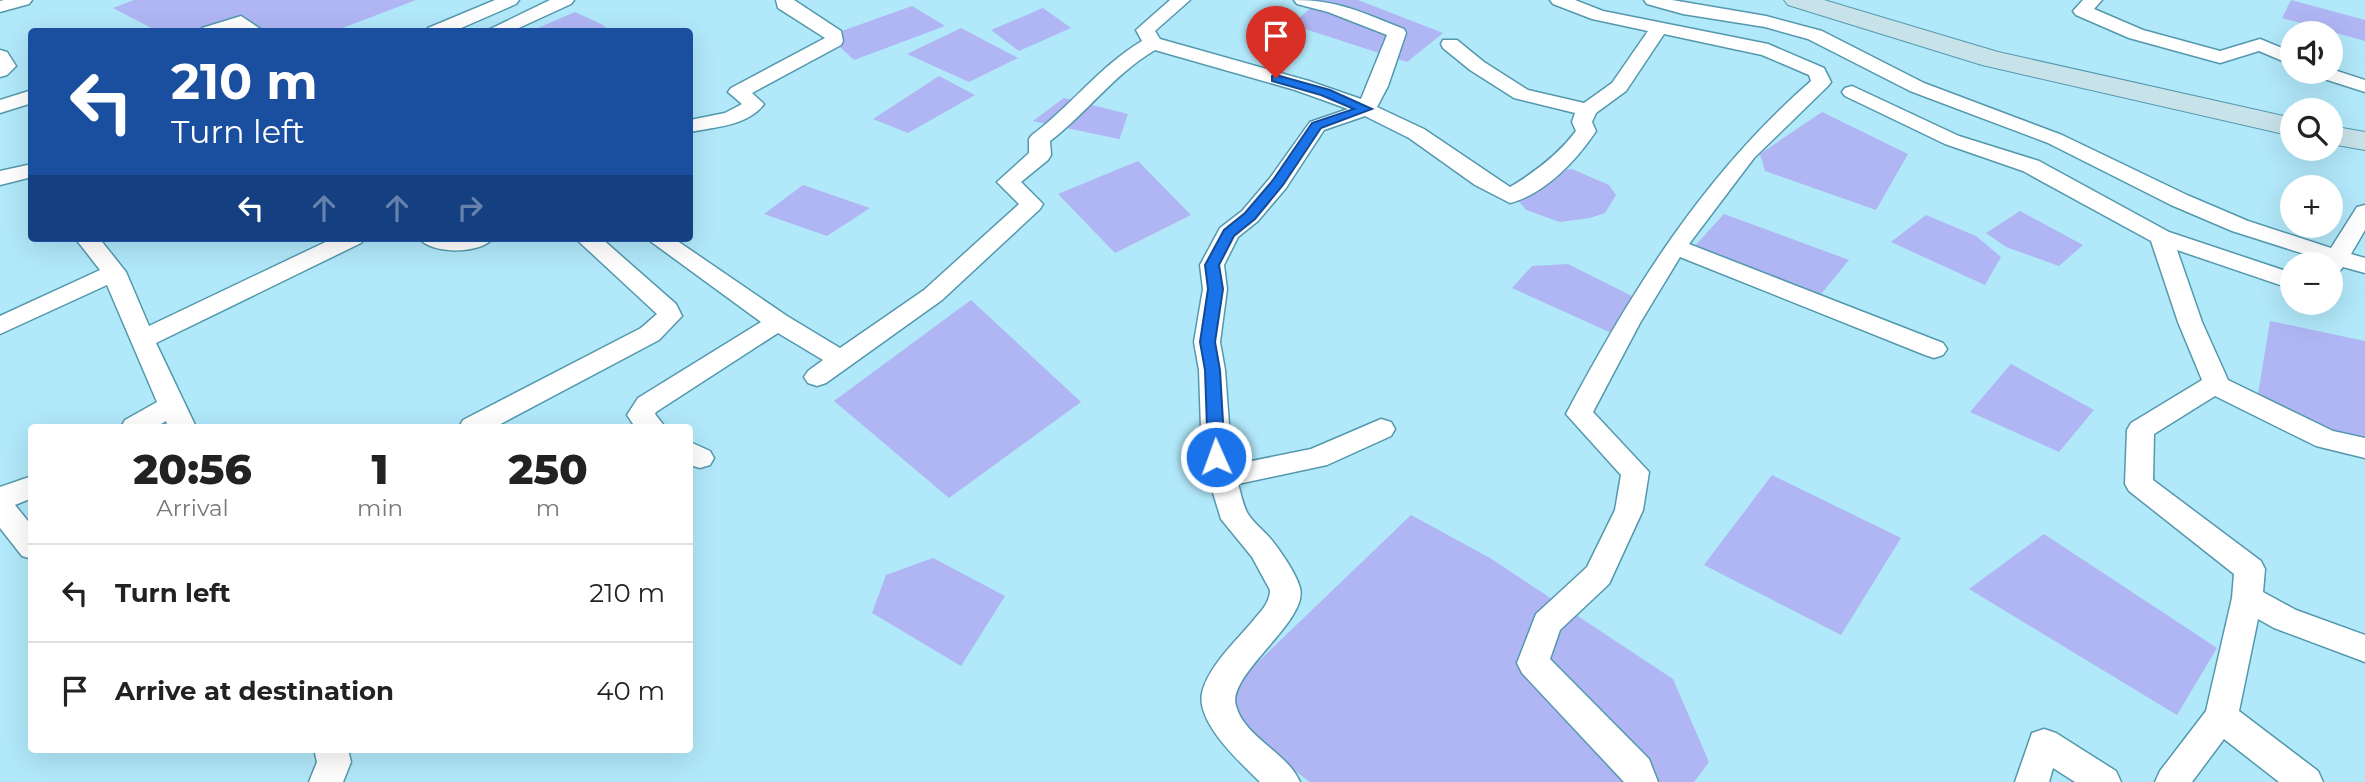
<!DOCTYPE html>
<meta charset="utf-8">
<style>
:root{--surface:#fff;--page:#f2f2f2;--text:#222;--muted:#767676;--line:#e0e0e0}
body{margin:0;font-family:Montserrat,sans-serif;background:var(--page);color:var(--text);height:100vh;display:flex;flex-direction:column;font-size:26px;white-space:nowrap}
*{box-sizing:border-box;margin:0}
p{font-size:23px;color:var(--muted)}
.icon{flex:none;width:38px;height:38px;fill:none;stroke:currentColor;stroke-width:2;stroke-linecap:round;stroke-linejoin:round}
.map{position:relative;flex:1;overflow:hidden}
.side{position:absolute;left:28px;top:424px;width:665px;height:329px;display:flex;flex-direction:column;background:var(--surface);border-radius:7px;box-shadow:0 7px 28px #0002}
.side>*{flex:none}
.top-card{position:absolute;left:28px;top:28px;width:665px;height:214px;border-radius:7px;box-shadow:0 7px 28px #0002;background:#1a4fa0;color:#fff;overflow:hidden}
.fabs{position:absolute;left:2280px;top:21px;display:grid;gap:14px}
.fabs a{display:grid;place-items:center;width:63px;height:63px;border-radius:50%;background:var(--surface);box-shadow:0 7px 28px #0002;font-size:35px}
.pin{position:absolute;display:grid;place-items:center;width:60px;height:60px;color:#fff;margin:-72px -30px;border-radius:50% 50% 50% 0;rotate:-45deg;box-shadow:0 0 7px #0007}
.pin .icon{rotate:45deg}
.me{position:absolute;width:77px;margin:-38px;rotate:358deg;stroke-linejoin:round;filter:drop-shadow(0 0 5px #0008)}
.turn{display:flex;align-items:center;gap:24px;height:147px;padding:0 28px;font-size:32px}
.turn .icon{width:91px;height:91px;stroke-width:2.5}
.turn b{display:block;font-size:49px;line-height:60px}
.lanes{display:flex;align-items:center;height:66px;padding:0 28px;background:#0003;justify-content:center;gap:35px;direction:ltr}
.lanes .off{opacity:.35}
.eta{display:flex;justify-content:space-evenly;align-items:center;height:119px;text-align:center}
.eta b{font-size:42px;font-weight:800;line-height:49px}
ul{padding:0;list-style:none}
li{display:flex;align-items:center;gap:21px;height:98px;padding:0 28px;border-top:2px solid var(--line)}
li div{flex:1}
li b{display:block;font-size:26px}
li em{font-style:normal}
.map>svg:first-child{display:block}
</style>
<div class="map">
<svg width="2365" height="782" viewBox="0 0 2365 782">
<rect width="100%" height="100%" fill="#b1e8fa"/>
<g fill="#b0b6f4">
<path d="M134 0H416L332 32 157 31 113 8Z"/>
<path d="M1321 0H1358L1443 33 1407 62 1305 29 1295 21Z"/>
<path d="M2291 0 2365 20V41L2282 18Z"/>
<path d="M912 6 945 26 854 60 828 36Z"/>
<path d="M1043 8 1071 28 1019 51 991 30Z"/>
<path d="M575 12 603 25 609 31H531Z"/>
<path d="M961 28 1018 58 969 82 907 54Z"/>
<path d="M939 76 975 95 908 133 873 119Z"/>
<path d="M1064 98 1128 114 1118 143 1119 139 1033 121Z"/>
<path d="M1822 112 1908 154 1876 210 1765 171 1760 154Z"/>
<path d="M1138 161 1191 215 1115 253 1058 194Z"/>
<path d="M1572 169 1609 185 1616 195 1605 213 1590 218 1560 222 1526 210 1512 193 1545 171Z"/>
<path d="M803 185 870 208 827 236 764 214Z"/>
<path d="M2020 211 2083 245 2059 266 2006 247 1986 233Z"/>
<path d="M1724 214 1849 260 1817 299 1692 249Z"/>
<path d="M1926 215 1976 236 2001 257 1985 285 1891 242Z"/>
<path d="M1568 264 1646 303 1618 336 1512 288 1532 266Z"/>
<path d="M971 300 1081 402 949 498 834 401Z"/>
<path d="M2270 321 2365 341V450L2330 441 2258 394Z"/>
<path d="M2011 364 2094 410 2059 452 1970 412Z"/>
<path d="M1772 475 1901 538 1841 635 1704 565Z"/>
<path d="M1411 515 1490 558 1673 679 1709 762 1694 782H1310L1211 707Z"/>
<path d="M2044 534 2217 648 2177 715 1969 589Z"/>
<path d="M933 558 1005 596 961 666 872 613 886 575Z"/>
</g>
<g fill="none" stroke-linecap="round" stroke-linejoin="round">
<defs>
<g id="street">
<path d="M4 0H32L29 4 0 12V1Z"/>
<path d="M495 0H519L516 4 452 32H426L428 28Z"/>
<path d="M550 0H574L571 4 510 32H484Z"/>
<path d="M776 0H794L841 31 843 41 841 45 752 93 764 104C748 126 714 127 690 132V120L725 113 742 104 728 92 731 88 825 38 778 8Z"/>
<path d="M1170 0H1190L1155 31 1160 39 1309 81 1361 99 1387 35 1328 12 1297 4 1294 0C1339 0 1363 13 1404 29L1406 33 1388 86 1377 107 1424 129 1510 187C1535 172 1558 155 1576 131L1572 122 1575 113 1514 98 1470 70 1443 48 1441 44 1443 40H1457L1484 62 1528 90 1584 103 1612 83 1648 31 1592 19 1553 4 1550 0H1575L1603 11 1768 44 1824 68 1831 82 1828 86 1754 158 1689 244 1943 343 1947 349 1943 355 1934 358 1925 355 1680 257 1640 323 1593 412 1649 472 1643 510 1609 584 1560 630 1550 659 1649 759 1658 782H1624L1522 673 1517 663 1536 614 1587 567 1615 510 1621 475 1566 414C1632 290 1704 174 1811 81L1809 75 1762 55 1664 34 1626 91 1596 113 1592 122 1596 131C1577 160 1545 194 1510 203L1475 185 1409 138 1365 116 1324 130 1286 188 1258 221 1238 237 1224 265 1227 289 1220 342 1225 370 1232 465 1311 449 1381 419 1391 422 1395 429 1391 436 1327 465 1238 484C1241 493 1243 506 1248 514 1254 523 1263 530 1270 538 1280 550 1296 573 1300 588 1309 621 1226 675 1236 706 1245 738 1287 752 1300 782H1260C1241 763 1196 723 1202 693 1208 667 1235 642 1252 622 1260 612 1270 603 1270 590L1252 557 1221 519 1202 457 1199 370 1194 342 1203 289 1200 265 1220 228 1242 211 1270 178 1310 122 1348 109 1295 90 1155 50C1114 74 1087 113 1050 141L1051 155 1048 160 1021 182 1043 204 1040 209 942 300 826 383 817 386 808 383 804 377 808 371 823 360 778 333 656 412 655 414 665 427H635L627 415 638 398 761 322 646 238H673L787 316 840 348 924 290 1019 204 997 182 1029 153V139L1032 135C1071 106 1100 66 1142 41L1136 30Z"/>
<path d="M1644 0H1672L1766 16 1822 31 1924 83 2062 135 2187 195 2248 221 2331 248 2357 207 2365 205V230L2351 254 2365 258V273L2343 267 2339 272 2331 274V264H2321L2323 260 2232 231 2171 205 2048 143 1910 91 1808 39 1765 27 1683 14 1647 4Z"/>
<path d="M2083 0H2102L2094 9 2143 30 2220 51 2260 39 2292 52V65L2259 51 2220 63 2129 38 2076 15 2073 11Z"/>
<path d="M241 16 265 32H243L239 29 230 32H200L202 28Z"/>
<path d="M0 50 7 52 16 66 7 75 0 77Z"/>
<path d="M2331 69 2365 80V92L2315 76 2312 72H2331Z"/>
<path d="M1852 86 1959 136 2039 161 2169 232 2292 273V289L2177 250 2202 322 2228 380 2333 431 2365 438V458L2316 446 2215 396 2154 434 2153 480 2261 561 2265 569 2263 592 2296 610 2365 635V662L2274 628 2258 619 2239 711 2318 771 2323 782H2279L2224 739 2192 782H2155L2160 771 2206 711 2232 598 2234 574 2129 491 2125 484 2127 430 2131 423 2202 380 2178 322 2151 241 2023 171 1945 144 1845 96 1842 92 1845 88Z"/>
<path d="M32 90V103L0 113V100Z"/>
<path d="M32 164V177L0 185V171Z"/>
<path d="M75 238H99L126 272 149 326 334 238H365L361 243 156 343 196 427H168L166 421 156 427H121L125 420 157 402 107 285 0 334V316L100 270Z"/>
<path d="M419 238H493C482 254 431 255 419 238Z"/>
<path d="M575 238H601L676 304 682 316 659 340 495 427H459L463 420 641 328 657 314Z"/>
<path d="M690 442 710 451 714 458 710 465 700 468 690 465Z"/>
<path d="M32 476V498L15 505 32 526V559L22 556 0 528V487Z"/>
<path d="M2044 729 2056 733 2116 771 2121 782H2075L2053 768 2049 782H2015L2032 733Z"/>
<path d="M314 749H348L351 762 343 782H309L317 762Z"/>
</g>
<g id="secondary">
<path d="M1784 0H1824L1998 52 2292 118V136L1982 65 1788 5Z"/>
<path d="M2331 126 2365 132V150L2331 144Z"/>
</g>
</defs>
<use href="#street" stroke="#5398ad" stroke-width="3"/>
<use href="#secondary" stroke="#5398ad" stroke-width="2"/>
<use href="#street" fill="#fff" fill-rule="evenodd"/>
<use href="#secondary" fill="#c8e2ea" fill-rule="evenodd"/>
</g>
<path fill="#1a73e8" stroke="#114b97" stroke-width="2" d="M1276 75 1330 90 1372 109 1321 128 1283 185 1255 219 1234 236 1219 265 1223 289 1215 342 1220 370 1225 457 1216 463 1208 457 1205 370 1200 342 1208 289 1205 265 1224 230 1245 213 1273 180 1312 123 1354 109 1321 95 1272 81V76Z"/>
</svg>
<div class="fabs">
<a><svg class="icon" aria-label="sound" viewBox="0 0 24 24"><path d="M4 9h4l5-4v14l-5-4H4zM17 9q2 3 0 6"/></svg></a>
<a><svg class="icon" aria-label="search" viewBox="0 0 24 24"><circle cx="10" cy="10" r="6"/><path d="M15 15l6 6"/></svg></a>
<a>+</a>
<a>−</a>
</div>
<div class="pin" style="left:1276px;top:78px;background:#d93025"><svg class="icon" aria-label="arrive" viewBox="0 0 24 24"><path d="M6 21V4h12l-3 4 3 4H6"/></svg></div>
<svg class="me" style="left:1216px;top:457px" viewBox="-20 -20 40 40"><circle r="17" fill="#1a73e8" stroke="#fff" stroke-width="3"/><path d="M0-11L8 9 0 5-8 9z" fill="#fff"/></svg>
<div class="top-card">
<div class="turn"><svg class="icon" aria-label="left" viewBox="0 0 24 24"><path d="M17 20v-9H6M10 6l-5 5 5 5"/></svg><div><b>210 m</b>Turn left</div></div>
<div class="lanes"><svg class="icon" aria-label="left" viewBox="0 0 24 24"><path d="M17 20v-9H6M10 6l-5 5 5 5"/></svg><svg class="icon off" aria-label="ahead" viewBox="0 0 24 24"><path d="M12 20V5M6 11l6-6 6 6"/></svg><svg class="icon off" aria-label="ahead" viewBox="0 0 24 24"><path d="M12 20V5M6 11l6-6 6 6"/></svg><svg class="icon off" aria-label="right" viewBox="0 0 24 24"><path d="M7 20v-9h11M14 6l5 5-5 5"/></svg></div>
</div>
<section class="side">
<div class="eta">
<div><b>20:56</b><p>Arrival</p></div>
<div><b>1</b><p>min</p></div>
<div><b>250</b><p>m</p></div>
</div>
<ul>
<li><svg class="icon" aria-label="left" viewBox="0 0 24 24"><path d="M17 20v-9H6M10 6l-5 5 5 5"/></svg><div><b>Turn left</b></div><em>210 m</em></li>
<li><svg class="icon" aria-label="arrive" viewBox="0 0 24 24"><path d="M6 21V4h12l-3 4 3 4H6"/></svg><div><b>Arrive at destination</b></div><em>40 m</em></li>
</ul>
</section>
</div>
